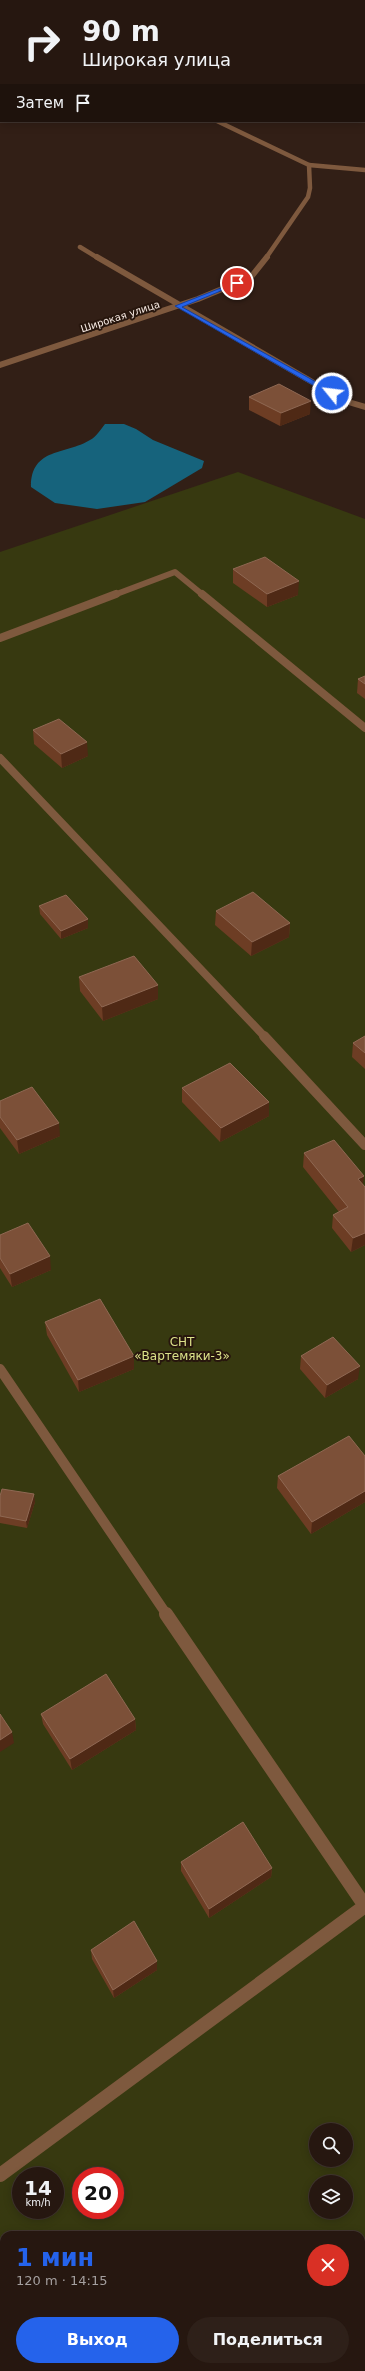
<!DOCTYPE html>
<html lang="ru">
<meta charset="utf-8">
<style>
:root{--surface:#261710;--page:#2e2019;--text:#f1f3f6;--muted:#a49f9f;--line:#423630;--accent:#2563eb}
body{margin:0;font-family:"DejaVu Sans",sans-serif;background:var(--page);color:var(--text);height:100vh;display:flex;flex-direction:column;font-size:15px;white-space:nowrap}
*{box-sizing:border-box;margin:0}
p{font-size:13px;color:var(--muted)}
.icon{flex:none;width:22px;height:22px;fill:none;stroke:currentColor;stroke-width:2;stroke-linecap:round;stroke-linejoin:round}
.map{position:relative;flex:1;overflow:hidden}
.drawer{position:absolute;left:0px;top:2231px;width:365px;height:140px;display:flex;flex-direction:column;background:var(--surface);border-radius:12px 12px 0 0;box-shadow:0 2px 10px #0003,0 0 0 1px var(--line)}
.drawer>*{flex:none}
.hud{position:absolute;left:0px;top:0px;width:365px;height:122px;box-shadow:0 2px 10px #0003,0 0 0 1px var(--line);background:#261710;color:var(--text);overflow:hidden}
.buttons{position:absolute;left:309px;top:2123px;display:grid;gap:8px}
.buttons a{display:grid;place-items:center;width:44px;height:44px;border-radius:50%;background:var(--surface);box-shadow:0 2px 10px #0003,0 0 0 1px var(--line);font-size:20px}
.speed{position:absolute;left:12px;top:2167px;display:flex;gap:8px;font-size:20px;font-weight:700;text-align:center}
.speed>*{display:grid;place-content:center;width:52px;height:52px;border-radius:50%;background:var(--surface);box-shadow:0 2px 10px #0003,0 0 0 1px var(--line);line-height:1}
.speed small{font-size:10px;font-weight:400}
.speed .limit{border:6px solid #d22;background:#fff;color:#111}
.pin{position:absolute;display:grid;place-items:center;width:34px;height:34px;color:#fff;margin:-17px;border:2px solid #fff;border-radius:50%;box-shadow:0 1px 4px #0007}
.me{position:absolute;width:44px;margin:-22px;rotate:299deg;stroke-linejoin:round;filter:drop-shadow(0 0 3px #0008)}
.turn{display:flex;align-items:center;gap:14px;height:84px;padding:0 16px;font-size:18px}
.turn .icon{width:52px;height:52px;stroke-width:2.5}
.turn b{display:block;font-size:28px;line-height:34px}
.then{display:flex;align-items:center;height:38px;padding:0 16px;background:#0003;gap:8px;font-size:15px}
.round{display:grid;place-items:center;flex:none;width:42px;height:42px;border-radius:21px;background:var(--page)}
.head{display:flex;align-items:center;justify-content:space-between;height:68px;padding:0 16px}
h1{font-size:24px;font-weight:700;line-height:30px;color:var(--accent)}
.button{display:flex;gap:8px;margin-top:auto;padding:8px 16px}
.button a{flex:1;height:46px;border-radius:24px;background:var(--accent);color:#fff;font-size:16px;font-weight:700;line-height:46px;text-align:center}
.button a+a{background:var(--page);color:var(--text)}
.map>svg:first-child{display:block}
</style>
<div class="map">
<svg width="365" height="2371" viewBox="0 0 365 2371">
<rect width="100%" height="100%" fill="#321f16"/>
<g fill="#373910" fill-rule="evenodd">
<path d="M170 0H365V70L364 1Z"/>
<path d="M238 472 365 519V2371H0V552ZM316 2130H346V2160H316ZM21 2176H55V2210H21ZM81 2176H115V2210H81ZM316 2182H346V2212H316ZM4 2235H361V2367H4Z"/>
</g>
<path fill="#16637c" d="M105 424H124L136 429 153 440 204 461 202 468 145 502 97 509 55 503 31 487C31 447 66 455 90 440 96 437 101 429 105 424Z"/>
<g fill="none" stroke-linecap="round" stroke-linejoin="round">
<g stroke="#7e593e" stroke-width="4.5">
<path d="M234 0 236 1"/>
<path d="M217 121 309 165 310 188 308 197 266 258"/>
<path d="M309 165 365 170"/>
<path d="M80 247 98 258"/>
</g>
<g stroke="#7e593e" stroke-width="6">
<path d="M97 257 345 401 365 407"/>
<path d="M0 365 198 299 251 277 267 257"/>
<path d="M114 595 175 572 203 595"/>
</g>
<g stroke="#7e593e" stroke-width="8">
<path d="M202 594 365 728"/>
<path d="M0 638 116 594"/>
<path d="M0 758 265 1037"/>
</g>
<g stroke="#7e593e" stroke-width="10">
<path d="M264 1036 365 1145"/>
<path d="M0 1369 167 1615"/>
</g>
<path stroke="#7e593e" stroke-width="14" d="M0 2175 365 1906 166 1614"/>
</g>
<g fill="#6d3d24">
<path d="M249 397 310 414 280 426 249 410Z"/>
<path d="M233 569 298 595 267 607 233 583Z"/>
<path d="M365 676V699L357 693 358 679Z"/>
<path d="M33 730 88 756 62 768 34 744Z"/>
<path d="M39 906 88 919V928L61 939 40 914Z"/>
<path d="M216 911 290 923 289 937 251 956 215 925Z"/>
<path d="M79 977 158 999 103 1021 80 991Z"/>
<path d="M365 1036V1069L352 1057 353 1043Z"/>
<path d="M182 1088 269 1102V1116L220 1142 182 1102Z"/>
<path d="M0 1101 60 1136 19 1154 0 1128Z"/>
<path d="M304 1153 363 1184 365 1187V1245L351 1252 332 1228 333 1215 339 1212 303 1167Z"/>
<path d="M0 1235 51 1270 12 1287 0 1268Z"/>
<path d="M45 1322 134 1369 79 1392 47 1335Z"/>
<path d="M301 1356 358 1379 325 1398 300 1369Z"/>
<path d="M365 1456V1502L311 1534 277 1488 278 1476Z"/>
<path d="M0 1496 35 1502 27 1528 0 1523Z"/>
<path d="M41 1714 135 1719 136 1730 72 1770 43 1724Z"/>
<path d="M181 1862 272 1868 271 1877 209 1918 181 1871Z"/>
<path d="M91 1950 157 1961V1970L114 1998 92 1959Z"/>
</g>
<g fill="#4f2915">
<path d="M311 401 310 414 280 426 281 413Z"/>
<path d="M299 581 298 595 267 607V594Z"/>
<path d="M87 742 88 756 62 768 61 754Z"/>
<path d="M88 919V928L61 939V931Z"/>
<path d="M290 923 289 937 251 956 252 942Z"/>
<path d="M158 985V999L103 1021 102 1007Z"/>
<path d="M269 1102V1116L220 1142 221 1128Z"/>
<path d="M59 1123 60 1136 19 1154 17 1140Z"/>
<path d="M364 1176 362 1190 358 1179Z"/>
<path d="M365 1233V1245L351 1252 353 1238Z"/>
<path d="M50 1256 51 1270 12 1287 10 1274Z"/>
<path d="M134 1356V1369L79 1392 78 1380Z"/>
<path d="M360 1366 358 1379 325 1398 327 1385Z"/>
<path d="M365 1491V1502L311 1534 312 1522Z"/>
<path d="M34 1494 35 1502 27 1528 26 1521Z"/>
<path d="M135 1719 136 1730 72 1770 70 1759Z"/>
<path d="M12 1732 14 1743 0 1752V1740Z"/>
<path d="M272 1868 271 1877 209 1918V1909Z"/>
<path d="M157 1961V1970L114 1998 113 1990Z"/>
<path d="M156 2367H160L153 2371H149Z"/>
</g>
<g fill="#7c5038" stroke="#8f6853">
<path d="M279 384 311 401 281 413 249 397Z"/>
<path d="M265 557 299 581 267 594 233 569Z"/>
<path d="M365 676V684L358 679Z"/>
<path d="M59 719 87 742 61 754 33 730Z"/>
<path d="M253 892 290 923 252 942 216 911Z"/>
<path d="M66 895 88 919 61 931 39 906Z"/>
<path d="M134 956 158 985 102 1007 79 977Z"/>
<path d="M365 1036V1053L353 1043Z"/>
<path d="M230 1063 269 1102 221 1128 182 1088Z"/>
<path d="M32 1087 59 1123 17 1140 0 1117V1101Z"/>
<path d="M334 1140 364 1176 358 1179 365 1187V1233L353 1238 333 1215 348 1207 304 1153Z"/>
<path d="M28 1223 50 1256 10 1274 0 1258V1235Z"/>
<path d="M100 1299 134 1356 78 1380 45 1322Z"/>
<path d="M333 1337 360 1366 327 1385 301 1356Z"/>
<path d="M349 1436 365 1456V1491L312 1522 278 1476Z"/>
<path d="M2 1489 34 1494 26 1521 0 1516V1496Z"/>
<path d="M106 1674 135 1719 70 1759 41 1714Z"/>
<path d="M0 1714 12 1732 0 1740Z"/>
<path d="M243 1822 272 1868 209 1909 181 1862Z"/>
<path d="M134 1921 157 1961 113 1990 91 1950Z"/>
<path d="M33 2367H38L39 2371H28Z"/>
<path d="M126 2367H156L149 2371H127Z"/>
</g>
<path fill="#2563eb" stroke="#184099" d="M236 282 240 283 182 307 334 392V395H330L175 306Z"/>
<g text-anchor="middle" stroke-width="4" stroke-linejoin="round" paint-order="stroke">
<g font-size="10" fill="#f9ece5" stroke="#27160d">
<text transform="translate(120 316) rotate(-18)" y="4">Широкая улица</text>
</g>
<g font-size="12" fill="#dbe189" stroke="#27160d">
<text x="182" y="1346">СНТ<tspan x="182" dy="14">«Вартемяки-3»</tspan></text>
</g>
</g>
</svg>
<div class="buttons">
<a><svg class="icon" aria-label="search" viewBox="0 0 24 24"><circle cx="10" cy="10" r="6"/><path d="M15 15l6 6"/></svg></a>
<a><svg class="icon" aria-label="layers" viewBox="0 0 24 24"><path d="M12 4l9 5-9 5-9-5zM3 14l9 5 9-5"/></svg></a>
</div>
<div class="speed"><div>14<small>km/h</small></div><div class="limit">20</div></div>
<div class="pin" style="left:237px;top:283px;background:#d93025"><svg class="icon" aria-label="arrive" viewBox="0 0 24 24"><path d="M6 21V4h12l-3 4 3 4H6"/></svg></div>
<svg class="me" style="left:332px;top:393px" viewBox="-20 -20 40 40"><circle r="17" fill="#2563eb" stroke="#fff" stroke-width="3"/><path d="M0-11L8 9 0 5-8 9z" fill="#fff"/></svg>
<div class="hud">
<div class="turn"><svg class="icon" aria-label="right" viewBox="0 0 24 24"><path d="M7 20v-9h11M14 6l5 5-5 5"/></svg><div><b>90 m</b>Широкая улица</div></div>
<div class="then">Затем<svg class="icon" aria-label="arrive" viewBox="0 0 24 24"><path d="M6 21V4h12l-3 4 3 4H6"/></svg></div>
</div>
<section class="drawer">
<div class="head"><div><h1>1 мин</h1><p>120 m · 14:15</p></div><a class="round" style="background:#d93025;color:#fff"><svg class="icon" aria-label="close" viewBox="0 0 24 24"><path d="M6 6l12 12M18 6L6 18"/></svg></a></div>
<div class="button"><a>Выход</a><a>Поделиться</a></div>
</section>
</div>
